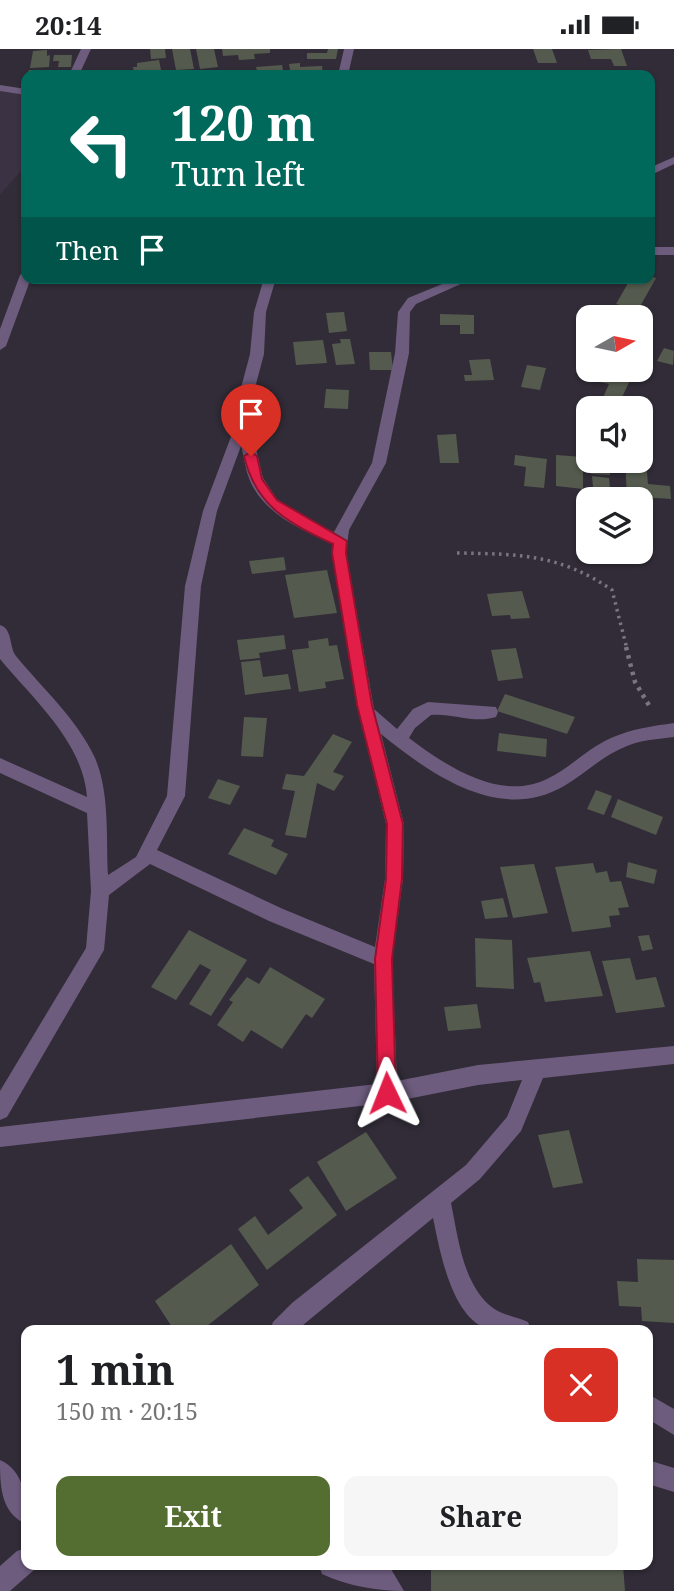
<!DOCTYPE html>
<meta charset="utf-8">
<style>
:root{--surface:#fff;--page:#f6f6f6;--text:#202124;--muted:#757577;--accent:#536e30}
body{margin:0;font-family:"Noto Serif",serif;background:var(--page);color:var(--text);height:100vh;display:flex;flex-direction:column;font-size:26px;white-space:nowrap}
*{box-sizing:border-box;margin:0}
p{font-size:23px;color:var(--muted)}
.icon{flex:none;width:38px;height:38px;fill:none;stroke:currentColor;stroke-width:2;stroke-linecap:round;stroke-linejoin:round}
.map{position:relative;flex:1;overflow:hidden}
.drawer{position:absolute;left:21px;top:1276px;width:632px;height:245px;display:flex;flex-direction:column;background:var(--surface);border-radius:14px;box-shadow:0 2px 5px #0004}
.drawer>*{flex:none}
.banner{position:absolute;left:21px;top:21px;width:634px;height:214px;border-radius:14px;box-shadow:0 2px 5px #0004;background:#00695c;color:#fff;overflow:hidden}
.needle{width:46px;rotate:81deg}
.buttons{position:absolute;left:576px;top:256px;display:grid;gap:14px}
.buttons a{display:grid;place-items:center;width:77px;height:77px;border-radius:14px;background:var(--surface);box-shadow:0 2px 5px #0004;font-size:35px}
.pin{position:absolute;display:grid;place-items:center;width:60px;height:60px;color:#fff;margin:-72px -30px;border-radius:50% 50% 50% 0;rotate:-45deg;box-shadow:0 0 7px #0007}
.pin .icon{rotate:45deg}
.me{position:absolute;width:77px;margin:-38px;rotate:358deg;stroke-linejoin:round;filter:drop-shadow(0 0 5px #0008)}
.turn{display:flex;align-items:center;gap:24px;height:147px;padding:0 35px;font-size:32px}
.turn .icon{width:91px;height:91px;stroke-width:2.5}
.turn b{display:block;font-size:49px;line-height:60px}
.then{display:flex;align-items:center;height:66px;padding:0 35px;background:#0003;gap:14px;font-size:26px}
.round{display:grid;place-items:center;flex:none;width:74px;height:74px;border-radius:14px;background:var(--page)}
.summary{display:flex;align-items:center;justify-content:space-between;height:119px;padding:0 35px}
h1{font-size:42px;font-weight:700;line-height:52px}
.action{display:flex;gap:14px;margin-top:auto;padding:14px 35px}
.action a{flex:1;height:80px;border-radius:14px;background:var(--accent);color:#fff;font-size:28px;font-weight:700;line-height:80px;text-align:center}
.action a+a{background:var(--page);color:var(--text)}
.status{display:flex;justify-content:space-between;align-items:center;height:49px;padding:0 35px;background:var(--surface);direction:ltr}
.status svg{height:19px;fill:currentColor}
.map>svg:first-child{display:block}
</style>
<div class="status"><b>20:14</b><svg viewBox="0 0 49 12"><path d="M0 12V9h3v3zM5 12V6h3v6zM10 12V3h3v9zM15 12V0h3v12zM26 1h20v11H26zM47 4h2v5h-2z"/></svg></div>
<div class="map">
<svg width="674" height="1542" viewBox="0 0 674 1542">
<rect width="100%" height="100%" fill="#312c37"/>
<path fill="#3b3243" d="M0 40 26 44V116L0 146Z"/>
<g fill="#545b4e">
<path d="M150 0H165L166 9 151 10Z"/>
<path d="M172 0H190L194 20 176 21Z"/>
<path d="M196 0H214L218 18 200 20Z"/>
<path d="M222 0H270V4L254 5 255 10 239 11 238 6 223 7Z"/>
<path d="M328 0H338L336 10H307V4H327Z"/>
<path d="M533 0H552L557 14H538Z"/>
<path d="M621 0 627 17H614L611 10H591L588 1Z"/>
<path d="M47 1V7L50 6 49 18 30 19 33 2Z"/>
<path d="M54 6H72L71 18H58L59 12H53Z"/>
<path d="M159 11 162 26 134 24 133 18H137V14Z"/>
<path d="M300 14V18L322 17 323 25 291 26 289 15Z"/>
<path d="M282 16 284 26H267V21L257 22 256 18Z"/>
<path d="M29 21 59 22H71L69 26H26Z"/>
<path d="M649 227 656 229 638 261 616 255 631 229H649Z"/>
<path d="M344 263 347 282 329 284 326 264Z"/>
<path d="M440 265 474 266V285H460V276H440Z"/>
<path d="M340 290H350L355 315 336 316 332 295 341 294Z"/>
<path d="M323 291 327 314 296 316 293 293Z"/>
<path d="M664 299 674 302 673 316 657 312Z"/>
<path d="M369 303H391L393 321H370Z"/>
<path d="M490 310 494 331 465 332 464 326H472L469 311Z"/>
<path d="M527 316 546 319 540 341 521 338Z"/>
<path d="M584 317 631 329 618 357 601 353 609 335 579 328Z"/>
<path d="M326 340 349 341 348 360 324 359Z"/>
<path d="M456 385 459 414H440L437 386Z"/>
<path d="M515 406 547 410 544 439 524 437 526 418 514 416Z"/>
<path d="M556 406 583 408V440L556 437Z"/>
<path d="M591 411H609L610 426 591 425Z"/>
<path d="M625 411H646L648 435 670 437 671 450 627 447Z"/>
<path d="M592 427 609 429 610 439 593 438Z"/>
<path d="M284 508 286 521 252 525 249 512Z"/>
<path d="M327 521 337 564 294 569 285 526Z"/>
<path d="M522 542 530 569 511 570 510 566 492 567 487 545Z"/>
<path d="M284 586 286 600 259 604 260 609 240 611 237 591Z"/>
<path d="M328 589 329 597 337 596 344 630 325 633 326 639 299 643 292 601 309 599 308 592Z"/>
<path d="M516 599 523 629 498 632 491 601Z"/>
<path d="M260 611 263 628 288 625 291 640 245 646 241 613Z"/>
<path d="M505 645 575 668 567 685 497 662Z"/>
<path d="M244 668 267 669 263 708 241 707Z"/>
<path d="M499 684 547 690 546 708 497 702Z"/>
<path d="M333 685 352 693 333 723 344 727 334 742 317 734 306 789 285 786 295 742 282 740 286 725 304 727Z"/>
<path d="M218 730 240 737 230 756 208 749Z"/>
<path d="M596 741 612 747 604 766 587 760Z"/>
<path d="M618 750 663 768 656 786 611 768Z"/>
<path d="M244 779 274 791 271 797 288 805 276 826 228 805Z"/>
<path d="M628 813 657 821 654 835 626 828Z"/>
<path d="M593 814 596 824 607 822 610 833 621 832 629 858 618 859 620 866 609 867 611 878 572 883 555 818Z"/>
<path d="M534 815 548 864 513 869 500 818Z"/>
<path d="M503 849 508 868 485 870 481 852Z"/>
<path d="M189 881 247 911 211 967 189 955 211 921 200 915 176 951 151 938Z"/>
<path d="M649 886 653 900 642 902 638 887Z"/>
<path d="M475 889 512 891 514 940 476 938Z"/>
<path d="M590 902 603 947 545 953 540 933 534 934 527 909Z"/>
<path d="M630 909 636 931 656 928 665 958 616 964 602 912Z"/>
<path d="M270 918 325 950 312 969 306 965 282 1000 251 981 243 993 217 976 233 953 229 951 247 928 259 935Z"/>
<path d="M477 955 481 979 448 982 444 958Z"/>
<path d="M569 1081 583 1134 553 1139 538 1086Z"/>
<path d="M366 1083 397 1129 346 1162 317 1113Z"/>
<path d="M308 1127 337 1166 267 1221 238 1180 255 1167 268 1186 303 1159 289 1141Z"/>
<path d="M231 1195 259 1236 202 1281H174L155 1252Z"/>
<path d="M637 1210 674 1211V1274L642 1272 641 1258 619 1257 617 1232 638 1233Z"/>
<path d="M431 1516H623L625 1542H431Z"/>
</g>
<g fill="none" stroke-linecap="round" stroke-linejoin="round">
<path stroke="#7a767f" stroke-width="3.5" stroke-dasharray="2.5 4.5" stroke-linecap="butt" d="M457 504C518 505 560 505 612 541L627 600"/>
<path stroke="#7a767f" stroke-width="4.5" stroke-dasharray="3.5 5" stroke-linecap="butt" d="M626 598 635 633 650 658"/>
<g fill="#6d5c7e" fill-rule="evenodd">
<path d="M81 0H91L79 26H69Z"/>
<path d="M344 0H354L348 26H338Z"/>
<path d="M0 36 26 40V46L0 42Z"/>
<path d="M674 108V115L649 127V119Z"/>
<rect x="649" y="198" width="25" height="8"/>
<path d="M26 222V229H31L6 297 0 301V280L20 226Z"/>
<path d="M264 229H276L266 263 264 305 252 350V383L263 429 277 450 314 474 334 483 372 414 395 304 398 263 408 249 457 229H474L416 255 410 263 409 304 386 414 349 481 346 504 374 660 397 680 413 660 428 653 496 658 498 663 496 668C474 675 453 664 431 666L415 679 409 689C446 717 500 753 547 730 570 719 588 699 611 689 631 680 653 677 674 674V688C658 690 641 691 627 697 603 706 585 725 564 737 499 775 429 724 381 685L404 775 403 830 392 910 397 1032 478 1016 674 997V1015L543 1029 521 1082 480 1130 451 1154C458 1188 463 1237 493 1259 503 1266 517 1268 528 1273L531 1281C518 1281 500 1284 487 1280 451 1267 440 1202 433 1169L297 1281H270L273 1273 292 1254 466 1116 507 1068 522 1031 478 1036 387 1054 0 1098V1078L377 1035 374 915 269 872 150 815 109 846 104 901 7 1068 0 1071V1042L86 899 91 842 87 764 0 724V709L87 748C83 693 33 650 0 610V576C13 580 9 598 16 607 43 640 77 670 95 709 110 744 106 789 108 826L136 808 167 747 185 537 203 462 238 369V350L250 305 254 263ZM241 397C244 407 245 419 249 429 262 464 301 481 333 495L332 504 357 656 386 775 385 830 375 898 283 860 157 801 185 747 201 537 217 462Z"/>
<path d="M648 1345 674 1360V1386L648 1370Z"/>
<path d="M0 1411C25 1422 27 1452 26 1475 0 1464 0 1435 0 1411Z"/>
<path d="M648 1411 674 1419V1443L648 1435Z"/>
<path d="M26 1499V1516H36L35 1520 10 1542H0V1517L17 1502Z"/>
<path d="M319 1516 382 1517 391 1520 404 1542C377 1542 348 1537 322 1525Z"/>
</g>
</g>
<path fill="#e11d48" stroke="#92132f" stroke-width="2" d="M251 403 257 407 262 430 277 451 347 492 346 504 372 656 403 775 402 830 392 910 396 1044 394 1050 387 1053 381 1050 378 1044 375 910 386 830 387 775 357 656 332 504 333 495C289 474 256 458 244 407Z"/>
</svg>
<div class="buttons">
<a><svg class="needle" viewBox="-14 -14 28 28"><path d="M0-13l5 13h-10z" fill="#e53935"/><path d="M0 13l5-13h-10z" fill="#757577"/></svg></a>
<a><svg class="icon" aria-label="sound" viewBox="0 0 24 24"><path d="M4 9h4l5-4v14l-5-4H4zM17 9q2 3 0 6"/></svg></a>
<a><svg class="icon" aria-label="layers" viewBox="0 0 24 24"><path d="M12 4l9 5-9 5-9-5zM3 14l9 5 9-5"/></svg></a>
</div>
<div class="pin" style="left:251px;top:407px;background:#d93025"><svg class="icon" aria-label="arrive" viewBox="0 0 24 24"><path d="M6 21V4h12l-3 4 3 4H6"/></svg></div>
<svg class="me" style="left:387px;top:1044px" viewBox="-20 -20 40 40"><path d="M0-17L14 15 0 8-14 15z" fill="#e11d48" stroke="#fff" stroke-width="4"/></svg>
<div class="banner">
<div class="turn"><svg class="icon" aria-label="left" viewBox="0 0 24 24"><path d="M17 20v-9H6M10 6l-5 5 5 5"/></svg><div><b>120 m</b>Turn left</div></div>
<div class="then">Then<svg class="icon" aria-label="arrive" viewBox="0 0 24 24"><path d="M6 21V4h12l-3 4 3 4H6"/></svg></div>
</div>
<section class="drawer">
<div class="summary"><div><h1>1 min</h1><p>150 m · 20:15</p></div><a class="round" style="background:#d93025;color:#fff"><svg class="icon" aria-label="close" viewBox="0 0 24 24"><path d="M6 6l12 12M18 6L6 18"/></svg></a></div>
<div class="action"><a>Exit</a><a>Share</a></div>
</section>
</div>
